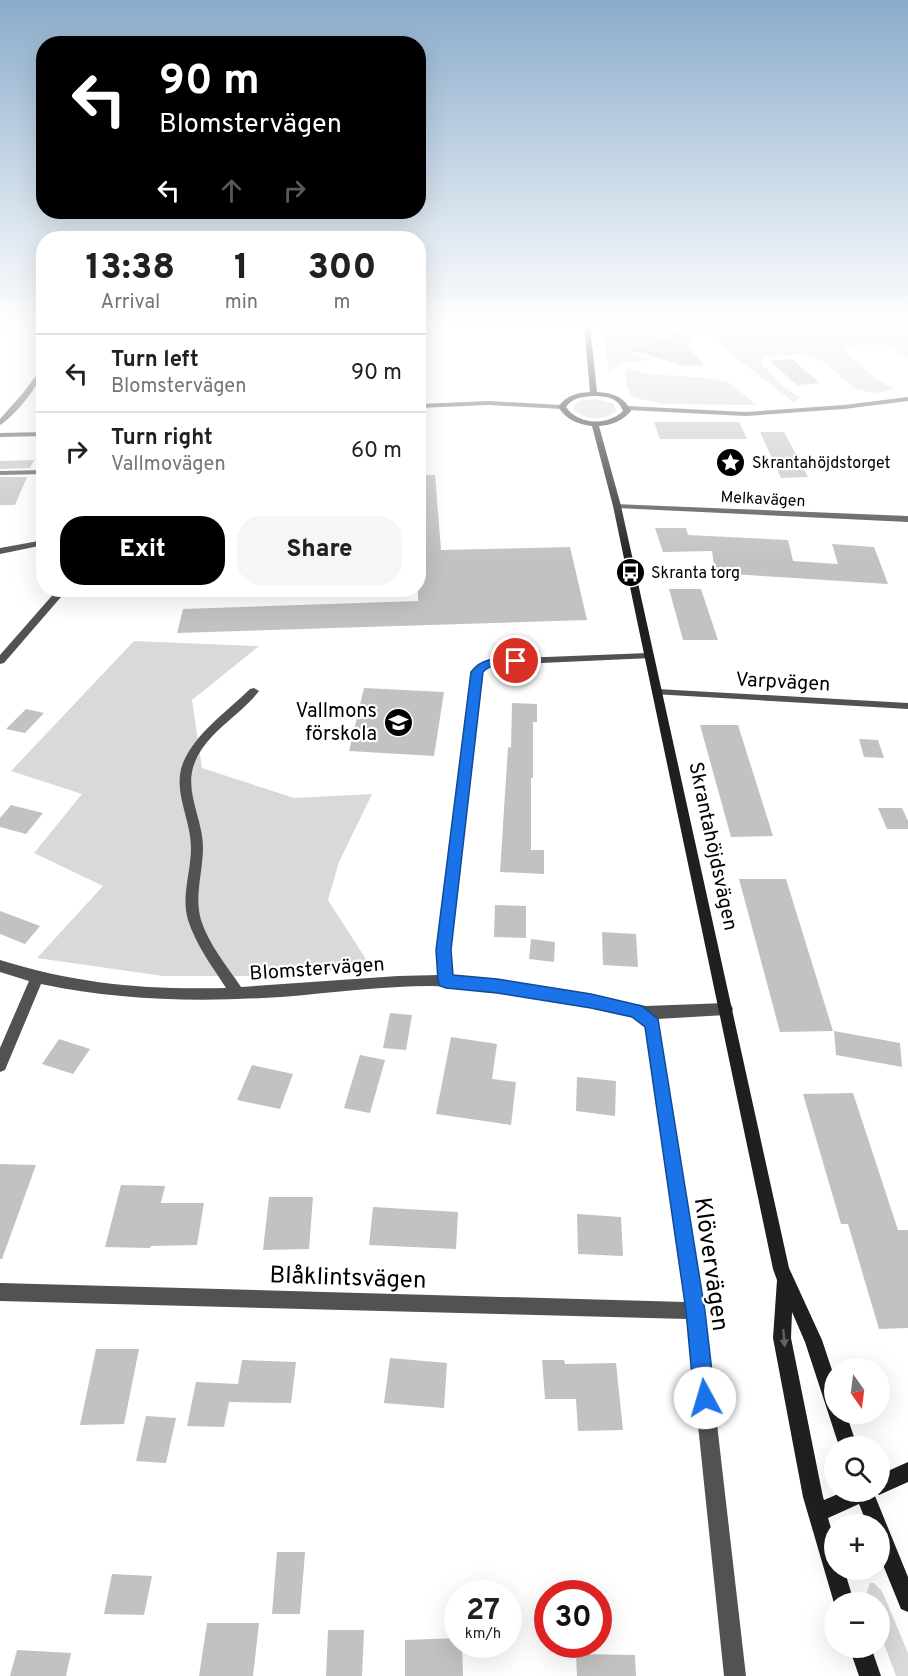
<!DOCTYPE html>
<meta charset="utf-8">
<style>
:root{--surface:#fff;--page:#f6f6f6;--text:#202124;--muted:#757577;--line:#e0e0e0;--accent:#000}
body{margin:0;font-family:Overpass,sans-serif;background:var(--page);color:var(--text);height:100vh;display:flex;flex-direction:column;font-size:22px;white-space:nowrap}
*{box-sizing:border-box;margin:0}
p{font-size:20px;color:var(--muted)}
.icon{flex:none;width:33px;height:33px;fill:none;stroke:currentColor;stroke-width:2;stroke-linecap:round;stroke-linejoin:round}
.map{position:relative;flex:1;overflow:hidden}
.sheet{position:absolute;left:36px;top:231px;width:390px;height:366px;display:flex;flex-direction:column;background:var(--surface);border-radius:24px;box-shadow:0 6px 24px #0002}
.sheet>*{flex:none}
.top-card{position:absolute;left:36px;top:36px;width:390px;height:183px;border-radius:24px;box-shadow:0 6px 24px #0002;background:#000;color:#fff;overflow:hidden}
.needle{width:39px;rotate:166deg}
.buttons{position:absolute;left:824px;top:1358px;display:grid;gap:12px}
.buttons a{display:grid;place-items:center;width:66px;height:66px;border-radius:50%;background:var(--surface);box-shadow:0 6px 24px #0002;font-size:30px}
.speed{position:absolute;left:444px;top:1580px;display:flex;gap:12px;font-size:30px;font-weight:700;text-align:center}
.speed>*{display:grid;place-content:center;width:78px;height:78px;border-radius:50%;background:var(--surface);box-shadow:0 6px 24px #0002;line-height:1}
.speed small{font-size:15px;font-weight:400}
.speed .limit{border:9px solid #d22;background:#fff;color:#111}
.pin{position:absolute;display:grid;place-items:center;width:51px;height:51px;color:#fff;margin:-26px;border:3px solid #fff;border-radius:50%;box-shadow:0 2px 6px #0007}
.me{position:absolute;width:66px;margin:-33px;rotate:354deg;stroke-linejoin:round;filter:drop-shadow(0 0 4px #0008)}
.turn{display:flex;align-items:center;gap:21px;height:126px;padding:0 24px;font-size:27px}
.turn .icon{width:78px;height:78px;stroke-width:2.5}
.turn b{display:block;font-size:42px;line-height:51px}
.lanes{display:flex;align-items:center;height:57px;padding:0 24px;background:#0003;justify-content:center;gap:30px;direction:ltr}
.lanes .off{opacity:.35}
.eta{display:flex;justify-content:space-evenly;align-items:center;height:102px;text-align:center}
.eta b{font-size:36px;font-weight:800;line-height:42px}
.primary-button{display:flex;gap:12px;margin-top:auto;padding:12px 24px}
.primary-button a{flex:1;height:69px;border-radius:24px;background:var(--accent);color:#fff;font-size:24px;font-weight:800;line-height:69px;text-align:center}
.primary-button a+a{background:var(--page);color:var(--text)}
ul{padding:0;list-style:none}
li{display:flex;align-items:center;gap:18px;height:78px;padding:0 24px;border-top:2px solid var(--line)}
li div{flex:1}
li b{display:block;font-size:22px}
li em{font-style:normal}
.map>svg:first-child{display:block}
</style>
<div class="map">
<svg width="908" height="1676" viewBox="0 0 908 1676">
<rect width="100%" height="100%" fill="#fff"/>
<g fill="#d9d9d9">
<path d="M603 325H899L908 333V358L885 344 848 346 844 351 876 379 895 389 876 393 856 389 822 361 802 354 764 357 761 363 778 382 800 398 793 402 704 332 658 326 667 339 658 344 632 349 637 356 653 359 623 363 609 372Z"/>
<path d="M626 368 648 374 709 378 728 382 757 405 663 404 632 397 626 385Z"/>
<path d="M595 399 612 403 617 411C605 421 584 421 573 409L578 401Z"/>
<path d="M134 641 259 646 192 700 202 768 294 798 372 794 339 862 328 900 371 967 262 976H163L37 958 103 886 34 853 82 794 11 771Z"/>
<path d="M870 1583H874L882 1591 908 1653V1676H896L879 1630V1602H870L867 1592Z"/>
</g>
<g fill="#c2c2c2">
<path d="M663 330H687L694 343 688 346 704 365 685 366 628 350 668 339Z"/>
<path d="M792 359 820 383 797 385 770 361Z"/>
<path d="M654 422H739L747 439H660Z"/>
<path d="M760 432H784L808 477 781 478Z"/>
<path d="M34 460 30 468 0 469V461Z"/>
<path d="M418 475H435L441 550 570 547 587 620 177 633 183 609 418 601Z"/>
<path d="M0 477H27L15 505H0Z"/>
<path d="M655 528H686L688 535 788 540 793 561 838 564 832 544 874 547 888 584 715 573 712 551 663 552Z"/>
<path d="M669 589H701L718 640H683Z"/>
<path d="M364 688 444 692 434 756 349 751Z"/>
<path d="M512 703 537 704V722H533V778H531V850H544V874L500 872 508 747 511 748Z"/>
<path d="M26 709 44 713 25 733 6 729Z"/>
<path d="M700 725H738L773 836 731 837Z"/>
<path d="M859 739 878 740 884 758 864 757Z"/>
<path d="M11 805 43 813 26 834 0 827V818Z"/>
<path d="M878 808H902L908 821V829H887Z"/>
<path d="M739 879H786L833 1031 780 1032Z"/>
<path d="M495 905 526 906V938L494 937Z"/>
<path d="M0 911 40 926 25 944 0 934Z"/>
<path d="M602 932 636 934 638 967 603 965Z"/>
<path d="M531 939 555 942 554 962 529 959Z"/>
<path d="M390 1013 412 1015 406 1050 383 1048Z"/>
<path d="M834 1031 900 1043 902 1067 836 1055Z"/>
<path d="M451 1037 497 1044 492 1079 516 1082 511 1125 436 1114Z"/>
<path d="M59 1039 90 1049 73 1074 42 1064Z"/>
<path d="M360 1055 385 1060 370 1113 344 1108Z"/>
<path d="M252 1065 293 1074 280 1109 237 1100Z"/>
<path d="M577 1077 616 1081 615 1116 576 1111Z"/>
<path d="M853 1093 898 1230H908V1328L879 1329 848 1224H841L803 1094Z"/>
<path d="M0 1164 36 1165 2 1259H0Z"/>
<path d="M121 1185 165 1186 161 1203H204L197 1245 151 1246 150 1248 105 1247Z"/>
<path d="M269 1197H313L309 1249 263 1250Z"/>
<path d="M373 1207 458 1212 456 1249 369 1245Z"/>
<path d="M577 1214 621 1217 623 1256 578 1254Z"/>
<path d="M96 1349H139L124 1424 80 1425Z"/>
<path d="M390 1358 447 1363 444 1408 384 1403Z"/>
<path d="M242 1360 296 1362 291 1403 229 1402 224 1427 187 1426 196 1382 238 1384Z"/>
<path d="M542 1360H564L565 1364 616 1363 623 1430 578 1431 576 1399H545Z"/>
<path d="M146 1416 176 1418 166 1463 136 1461Z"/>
<path d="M277 1552H305L300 1614H272Z"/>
<path d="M112 1574 152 1576 144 1615 104 1614Z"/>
<path d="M207 1623H259L253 1676H199Z"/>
<path d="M328 1630H364L362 1676H326Z"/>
<path d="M458 1638V1644H462L463 1676H405V1640Z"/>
<path d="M17 1650 71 1653 66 1676H10Z"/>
<path d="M576 1654 635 1655 636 1676H577Z"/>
</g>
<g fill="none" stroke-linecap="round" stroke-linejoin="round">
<g fill="#525252" fill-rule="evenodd">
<path d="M0 325H44V328L0 329Z"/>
<path d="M44 365C44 381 14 417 0 425V419L23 393Z"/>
<path d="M908 397V401L844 409 746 416 627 410 623 408 627 406 746 412 844 405Z"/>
<path d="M489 401 562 405 566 407 562 409 489 405 418 408V404Z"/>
<path d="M44 432V436L0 437V433Z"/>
<path d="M44 470V474L0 475V471Z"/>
<path d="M614 504 908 516V522L617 508 613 506Z"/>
<path d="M44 540V545L0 554V548Z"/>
<path d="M57 590H67L4 663 0 664V655Z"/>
<path d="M648 653 653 656 652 658 496 665 486 668 482 673 450 950 452 976 536 986 646 1006 726 1003 731 1005 733 1009 731 1013 726 1015 657 1019 704 1311 746 1676H724L687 1319 0 1301V1283L685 1302 645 1026 634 1017C568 1002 500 987 431 986 381 986 331 993 281 997 200 1002 121 1001 41 984L5 1070 0 1072V1048L29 981 0 972V960C77 984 146 990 226 988 212 966 196 945 188 920 181 896 191 872 191 848 191 819 172 791 183 763 196 732 228 711 250 689L254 688 259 691C240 716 207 732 195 762 183 790 203 819 203 847 203 872 194 896 201 920 209 945 227 966 241 987L398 976 439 975 436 950 472 672 478 664 495 659Z"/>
<path d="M657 689 908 703V709L653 694 652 692 653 690Z"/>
</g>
<g fill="#1f1f1f" fill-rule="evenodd">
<path d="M584 325H590L597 392C612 393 624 396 631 411 622 421 612 425 599 426L621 506 789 1268 822 1340 834 1376V1413H846L857 1446H839L805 1342 792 1312 791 1338 823 1497 824 1500 845 1491H879V1475L908 1462V1482L879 1495 876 1493 875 1496 908 1577V1612L901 1609 879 1555V1524H867L859 1504 828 1518 834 1538V1569H844L854 1602 834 1603 803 1497 773 1338 777 1280 773 1269 613 506 592 426C577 424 567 420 558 407 567 395 576 393 590 392ZM592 396C605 396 618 397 623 411 608 426 578 425 566 407 572 398 581 397 592 396Z"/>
<path d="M849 1647H871L881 1676H859Z"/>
</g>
</g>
<defs><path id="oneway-solid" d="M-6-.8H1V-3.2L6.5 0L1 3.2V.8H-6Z" transform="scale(1.5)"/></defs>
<use fill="#626262" href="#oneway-solid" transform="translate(784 1338) rotate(85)"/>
<linearGradient id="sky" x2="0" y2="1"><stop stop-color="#8baccb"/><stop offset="0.58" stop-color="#fff"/><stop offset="1" stop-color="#fff" stop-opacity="0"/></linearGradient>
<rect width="908" height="560" fill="url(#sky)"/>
<path fill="#1a73e8" stroke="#114b97" stroke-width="1.5" d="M516 657 520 658V663C508 666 492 662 483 672L451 950 453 975 497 979 591 994 642 1006 658 1019 705 1311 715 1398 712 1405 705 1408 697 1405 694 1398 686 1311 645 1027 632 1017 591 1008 497 993 446 988 440 986 438 981 436 950 471 672C482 657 499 658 516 657Z"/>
<defs>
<symbol id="sight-disc" viewBox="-11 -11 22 22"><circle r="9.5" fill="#000" stroke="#fff"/><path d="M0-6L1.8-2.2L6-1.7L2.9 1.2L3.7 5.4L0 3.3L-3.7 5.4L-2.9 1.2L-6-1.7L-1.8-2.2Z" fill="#fff"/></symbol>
<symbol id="bus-disc" viewBox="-11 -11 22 22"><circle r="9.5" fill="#000" stroke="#fff"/><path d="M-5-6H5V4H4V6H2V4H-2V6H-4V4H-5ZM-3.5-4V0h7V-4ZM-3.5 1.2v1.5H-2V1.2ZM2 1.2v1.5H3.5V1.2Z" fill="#fff"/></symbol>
<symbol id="school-disc" viewBox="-11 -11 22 22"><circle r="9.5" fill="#000" stroke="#fff"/><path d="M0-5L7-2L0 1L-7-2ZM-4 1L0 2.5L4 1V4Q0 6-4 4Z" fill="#fff"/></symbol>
</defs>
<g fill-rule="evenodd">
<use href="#sight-disc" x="714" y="446" width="33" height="33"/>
<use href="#bus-disc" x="614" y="556" width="33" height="33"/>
<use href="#school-disc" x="382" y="706" width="33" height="33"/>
</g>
<g text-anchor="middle" stroke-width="4.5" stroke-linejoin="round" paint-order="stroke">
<g font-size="16" fill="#000" stroke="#fff" text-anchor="start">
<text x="752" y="468">Skrantahöjdstorget</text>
<text x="651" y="578">Skranta torg</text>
</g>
<g font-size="16" fill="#000" stroke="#fff">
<text transform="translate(763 498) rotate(3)" y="6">Melkavägen</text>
</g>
<g font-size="20" fill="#000" stroke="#fff">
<text transform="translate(783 681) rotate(3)" y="7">Varpvägen</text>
<text transform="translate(714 846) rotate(78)" y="7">Skrantahöjdsvägen</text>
<text transform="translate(317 968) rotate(-4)" y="7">Blomstervägen</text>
</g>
<g font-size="20" fill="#000" stroke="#fff" text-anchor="end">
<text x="377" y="717">Vallmons<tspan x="377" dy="23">förskola</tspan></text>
</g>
<g font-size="24" fill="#000" stroke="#fff">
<text transform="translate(712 1264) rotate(82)" y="8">Klövervägen</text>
<text transform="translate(348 1277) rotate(2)" y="8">Blåklintsvägen</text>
</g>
</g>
</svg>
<div class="buttons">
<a><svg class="needle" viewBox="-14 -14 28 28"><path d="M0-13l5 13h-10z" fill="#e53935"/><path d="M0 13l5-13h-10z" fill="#757577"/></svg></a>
<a><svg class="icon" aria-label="search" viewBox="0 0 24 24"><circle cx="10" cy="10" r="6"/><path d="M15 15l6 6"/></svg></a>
<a>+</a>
<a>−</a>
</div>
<div class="speed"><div>27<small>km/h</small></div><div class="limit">30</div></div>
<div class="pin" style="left:516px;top:661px;background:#d93025"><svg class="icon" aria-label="arrive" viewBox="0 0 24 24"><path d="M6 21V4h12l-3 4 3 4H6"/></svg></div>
<svg class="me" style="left:705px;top:1398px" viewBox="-20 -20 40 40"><circle r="19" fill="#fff"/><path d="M0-13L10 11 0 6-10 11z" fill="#1a73e8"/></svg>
<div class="top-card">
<div class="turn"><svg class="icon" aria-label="left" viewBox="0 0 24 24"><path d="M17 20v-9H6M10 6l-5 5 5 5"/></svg><div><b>90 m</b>Blomstervägen</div></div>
<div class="lanes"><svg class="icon" aria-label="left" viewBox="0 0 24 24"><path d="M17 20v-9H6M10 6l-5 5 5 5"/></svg><svg class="icon off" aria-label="ahead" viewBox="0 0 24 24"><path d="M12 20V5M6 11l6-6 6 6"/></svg><svg class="icon off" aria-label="right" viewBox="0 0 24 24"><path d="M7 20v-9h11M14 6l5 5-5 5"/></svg></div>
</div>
<section class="sheet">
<div class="eta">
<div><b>13:38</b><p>Arrival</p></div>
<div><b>1</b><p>min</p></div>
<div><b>300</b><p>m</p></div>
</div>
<ul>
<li><svg class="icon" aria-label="left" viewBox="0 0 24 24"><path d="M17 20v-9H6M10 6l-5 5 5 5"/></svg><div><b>Turn left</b><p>Blomstervägen</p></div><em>90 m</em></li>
<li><svg class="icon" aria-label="right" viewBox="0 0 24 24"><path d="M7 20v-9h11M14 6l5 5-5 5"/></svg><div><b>Turn right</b><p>Vallmovägen</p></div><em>60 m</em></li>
</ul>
<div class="primary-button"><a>Exit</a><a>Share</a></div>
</section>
</div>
